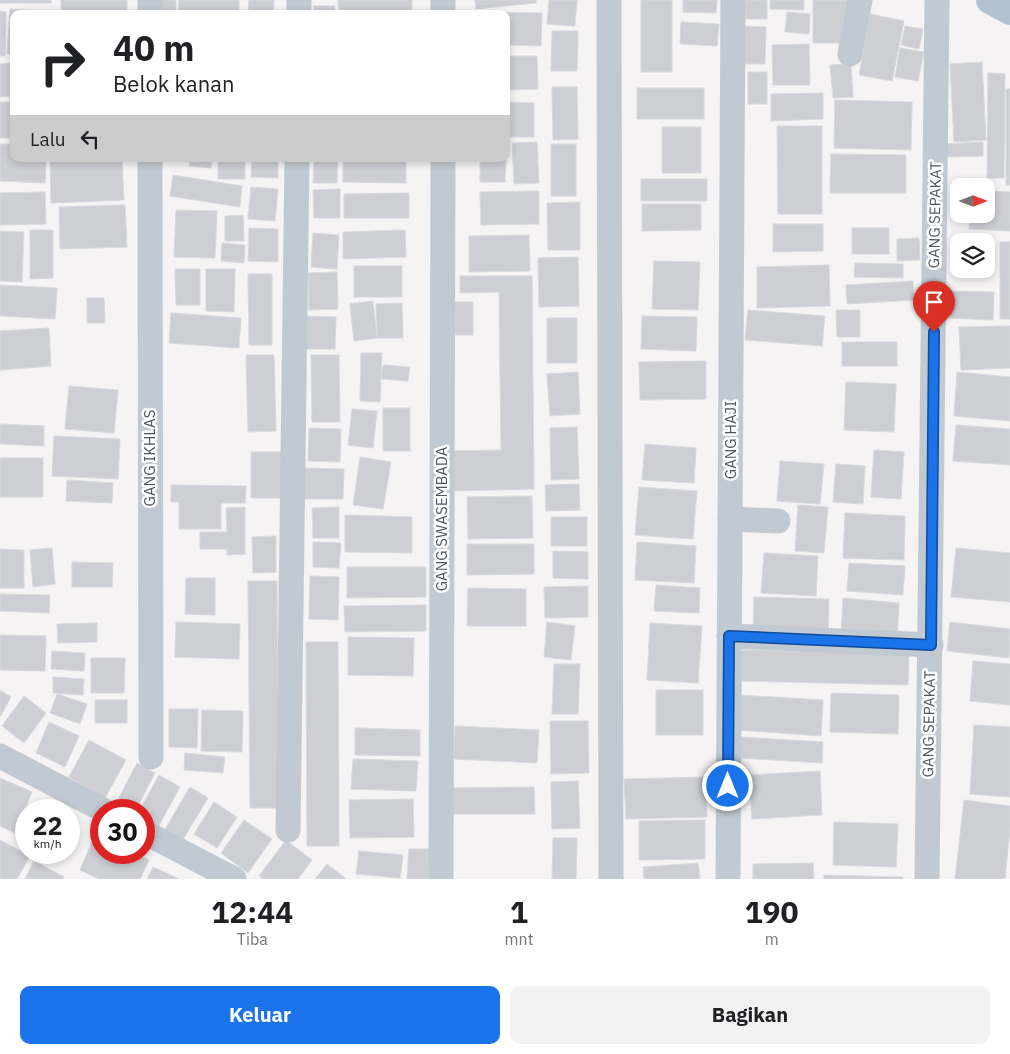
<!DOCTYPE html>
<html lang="id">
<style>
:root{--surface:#fff;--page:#f2f2f2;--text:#202124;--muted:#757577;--accent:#1a73e8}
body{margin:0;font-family:"IBM Plex Sans",sans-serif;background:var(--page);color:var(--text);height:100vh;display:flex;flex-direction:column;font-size:19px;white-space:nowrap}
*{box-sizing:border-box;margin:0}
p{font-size:16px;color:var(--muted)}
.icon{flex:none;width:28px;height:28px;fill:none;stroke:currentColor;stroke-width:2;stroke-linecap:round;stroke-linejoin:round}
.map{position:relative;height:879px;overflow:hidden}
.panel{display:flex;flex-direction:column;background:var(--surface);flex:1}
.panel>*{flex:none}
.banner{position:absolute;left:10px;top:10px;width:500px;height:152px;border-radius:10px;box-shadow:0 2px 8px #0003;background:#fff;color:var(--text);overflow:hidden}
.needle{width:32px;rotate:90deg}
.fabs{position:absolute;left:950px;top:178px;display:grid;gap:10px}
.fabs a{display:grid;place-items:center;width:45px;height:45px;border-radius:10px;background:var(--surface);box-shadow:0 2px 8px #0003;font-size:25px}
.speed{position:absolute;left:15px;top:799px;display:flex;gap:10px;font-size:25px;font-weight:700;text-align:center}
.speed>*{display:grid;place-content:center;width:65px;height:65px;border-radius:50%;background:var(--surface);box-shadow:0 2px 8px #0003;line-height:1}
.speed small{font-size:12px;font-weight:400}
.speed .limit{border:8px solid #d22;background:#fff;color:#111}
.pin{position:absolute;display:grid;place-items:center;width:42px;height:42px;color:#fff;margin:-51px -21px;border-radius:50% 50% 50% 0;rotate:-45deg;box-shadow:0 0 5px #0007}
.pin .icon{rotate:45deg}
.me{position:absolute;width:55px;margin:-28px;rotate:0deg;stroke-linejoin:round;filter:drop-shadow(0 0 4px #0008)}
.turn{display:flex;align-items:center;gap:18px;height:105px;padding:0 20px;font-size:22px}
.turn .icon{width:65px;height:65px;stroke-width:2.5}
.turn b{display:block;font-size:35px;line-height:42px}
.then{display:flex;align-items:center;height:48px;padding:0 20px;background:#0003;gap:10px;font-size:19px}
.eta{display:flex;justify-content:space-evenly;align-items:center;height:85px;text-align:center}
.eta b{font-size:30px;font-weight:800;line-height:35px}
.button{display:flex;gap:10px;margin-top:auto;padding:10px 20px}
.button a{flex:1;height:58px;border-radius:10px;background:var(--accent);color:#fff;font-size:20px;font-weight:800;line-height:58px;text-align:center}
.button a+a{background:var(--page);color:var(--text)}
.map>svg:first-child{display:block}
</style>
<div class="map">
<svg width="1010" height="879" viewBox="0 0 1010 879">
<rect width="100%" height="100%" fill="#f5f3f3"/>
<g fill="#cdcfd5" stroke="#d7d9de">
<rect x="0" y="0" width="51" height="3"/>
<path d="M61 0H127V14L61 13Z"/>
<path d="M160 0H176V14H159Z"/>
<path d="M179 0H239V14H178Z"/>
<path d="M249 0H274L273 14H248Z"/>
<path d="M338 0H412V14H339Z"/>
<path d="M475 0H536V3L476 9Z"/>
<path d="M549 0H577L575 26 547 24Z"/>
<rect x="641" y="0" width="31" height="72"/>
<path d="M683 0H717L716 13 683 12Z"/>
<path d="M745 0H767V19H746Z"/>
<path d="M770 0H804V10L770 9Z"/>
<rect x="813" y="0" width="37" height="43"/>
<rect x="314" y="6" width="21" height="8"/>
<path d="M10 9 48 12V14H14V54H7Z"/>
<path d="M0 11 6 12 5 56H0Z"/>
<path d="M475 12 542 13 541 46 506 45V14H475Z"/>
<path d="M787 12 810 14 809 34 785 32Z"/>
<path d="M870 14 904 21 892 81 859 75Z"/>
<path d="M681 22 719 24 717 46 680 44Z"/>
<path d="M744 26 766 27 765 64H743Z"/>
<path d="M905 26 923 29 919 49 901 45Z"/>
<path d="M552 31H578L577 71H551Z"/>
<path d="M809 44 810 85H773L772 45Z"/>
<path d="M900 48 924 52 918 81 895 77Z"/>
<path d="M506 56H537L538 89 506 90Z"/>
<path d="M982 62 986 140 954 142 950 64Z"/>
<path d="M14 63V96L0 97V64Z"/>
<path d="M851 64 853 97 833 98 830 65Z"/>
<rect x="748" y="72" width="19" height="32"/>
<path d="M988 73 1005 74 1004 178H987Z"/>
<path d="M552 87H577L578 139 553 140Z"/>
<rect x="637" y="88" width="67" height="31"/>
<rect x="1006" y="89" width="4" height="96"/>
<path d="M823 93V119L771 121V94Z"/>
<path d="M835 100 912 102 911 150 834 148Z"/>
<rect x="0" y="102" width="14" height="36"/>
<path d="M506 102 534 103V137H506Z"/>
<path d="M777 126H822V214H778Z"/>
<rect x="662" y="127" width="39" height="46"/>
<path d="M537 142 539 183 514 184 512 143Z"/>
<path d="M983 142V156L945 157 944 144Z"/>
<path d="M0 144H14V159H46L45 183 0 181Z"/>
<rect x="551" y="144" width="25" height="52"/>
<path d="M831 154 906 155V193H830Z"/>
<path d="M50 159H122L124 200 51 203Z"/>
<path d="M190 159H212L211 168 189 166Z"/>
<rect x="218" y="159" width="27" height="20"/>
<path d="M252 159H278V178L251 177Z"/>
<path d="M314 159H338L337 183H313Z"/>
<path d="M343 159H406V183L343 182Z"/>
<path d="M480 159H506L505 182H480Z"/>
<path d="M173 175 242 186 240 207 170 196Z"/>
<rect x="641" y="179" width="66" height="22"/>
<path d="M251 187 278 189 275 221 248 219Z"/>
<path d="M340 189V218H314L313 190Z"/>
<path d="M539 191V224L481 225 480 192Z"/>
<path d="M986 191 1010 192V231L969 229 970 214H986Z"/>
<path d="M45 192 46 224 0 225V193Z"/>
<path d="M409 193V218H344V194Z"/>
<path d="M580 202V250H548L547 203Z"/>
<path d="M642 204H701V230L642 231Z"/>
<path d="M125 205 127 247 60 249 59 207Z"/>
<path d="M176 210 217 211 215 258 174 257Z"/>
<path d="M243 215 244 241H225V216Z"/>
<path d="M773 224H823V251L773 252Z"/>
<path d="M249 228 278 229V262L248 261Z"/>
<rect x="852" y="228" width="37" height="26"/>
<path d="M30 230H53V278L30 279Z"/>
<path d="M405 230 406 257 343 259V232Z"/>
<path d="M0 231 24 232 22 282 0 281Z"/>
<path d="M313 233 339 235 337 269 311 267Z"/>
<path d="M529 235 530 271 469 272V236Z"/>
<path d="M919 238 920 260 897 261V239Z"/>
<rect x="1000" y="242" width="10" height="77"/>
<path d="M222 243 245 245 244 263 221 261Z"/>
<path d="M578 257 579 306 539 307 538 258Z"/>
<path d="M654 261 700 262 698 310 652 309Z"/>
<path d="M855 263 903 264V278L854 277Z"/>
<path d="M829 265 830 306 757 308V267Z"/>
<rect x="354" y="266" width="48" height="31"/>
<path d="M175 269H200V305H176Z"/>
<path d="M206 269H235L234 312 206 311Z"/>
<path d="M337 272 338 309 309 310 308 273Z"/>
<path d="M248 274H272V345H249Z"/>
<path d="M460 276H532L534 489 452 491V451L501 450 499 292 460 293Z"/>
<path d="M913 281 914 300 847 304 846 285Z"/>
<path d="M0 285 57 288 55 319 0 316Z"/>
<path d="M950 291 994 292 993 320 950 318Z"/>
<path d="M87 298H104L105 323H87Z"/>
<path d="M373 301 377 338 354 341 350 304Z"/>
<rect x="454" y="302" width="19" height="33"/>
<path d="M402 303 403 338H377L376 304Z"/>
<path d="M748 310 825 316 822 346 745 340Z"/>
<path d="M836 310H860V337H837Z"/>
<path d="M171 313 241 318 239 348 169 343Z"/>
<path d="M305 316 336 317 335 349H304Z"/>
<path d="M642 316 697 317 696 351 641 349Z"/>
<rect x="547" y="318" width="30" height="45"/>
<path d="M1010 326V368L961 370 959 327Z"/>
<path d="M49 328 51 366 0 370V331Z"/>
<rect x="842" y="342" width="55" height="24"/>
<path d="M361 353H382L380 402 360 401Z"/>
<path d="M246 355H274L276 431 248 432Z"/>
<path d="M311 355H339L340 422H312Z"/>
<path d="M706 361V399L640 400 639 362Z"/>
<path d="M383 365 410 367 408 381 381 379Z"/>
<path d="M578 372 580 414 550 416 547 374Z"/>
<path d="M957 372 1010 377V421L954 416Z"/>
<path d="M846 382 896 384 894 432 844 430Z"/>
<path d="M69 386 118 390 114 433 65 429Z"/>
<rect x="383" y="408" width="27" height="43"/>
<path d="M352 409 377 411 373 448 348 445Z"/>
<path d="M0 424 44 426V446L0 444Z"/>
<path d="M956 425 1010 429V465L953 461Z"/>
<path d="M577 427 579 479 551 480 550 428Z"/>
<path d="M309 428 341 429 340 462 308 461Z"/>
<path d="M54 436 120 439 118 479 52 476Z"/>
<path d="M645 444 696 448 694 483 642 480Z"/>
<path d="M874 450 904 452 901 499 871 497Z"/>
<path d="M251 452H285L284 498H251Z"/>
<path d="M360 457 391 462 383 509 353 505Z"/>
<rect x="0" y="458" width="43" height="39"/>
<path d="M780 461 824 464 820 504 777 501Z"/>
<path d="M836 464 865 466 863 504 833 502Z"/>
<path d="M304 468 344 469 343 499H303Z"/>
<path d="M67 480 113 483 112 503 66 501Z"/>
<path d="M579 484 580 510 546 511 545 485Z"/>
<path d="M171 485 246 486 245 503H221V529H179V502H171Z"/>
<path d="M639 487 697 491 693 539 635 535Z"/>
<path d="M532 496 533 538 468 539 467 497Z"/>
<path d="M798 505 828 507 824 553 795 551Z"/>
<path d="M245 507V554L227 555V549H200V532H227L226 508Z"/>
<path d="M339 507V538H313L312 508Z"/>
<path d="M845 513 905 516 904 560 843 558Z"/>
<path d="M345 515 412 517V553L345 552Z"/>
<rect x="551" y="517" width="36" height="29"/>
<path d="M276 536V572L253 573 252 537Z"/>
<path d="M313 542 341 543 339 568 313 567Z"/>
<path d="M637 542 696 546 694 583 635 580Z"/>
<path d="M467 544H534V574L467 575Z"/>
<path d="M52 548 55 584 33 587 30 550Z"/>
<path d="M956 548 1010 553V602L951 597Z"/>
<path d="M0 549 24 550V588H0Z"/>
<path d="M553 551 588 552V579L553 578Z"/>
<path d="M764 553 818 556 816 596 761 593Z"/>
<path d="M72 562 113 563 112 587H72Z"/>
<path d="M849 563 905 566 903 595 847 591Z"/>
<path d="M347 567H426V597L347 598Z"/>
<path d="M310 576 339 577 338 620 309 619Z"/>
<path d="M186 578H215V615L185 614Z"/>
<path d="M248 581H277L278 808H250Z"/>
<path d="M656 585 700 588 699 613 654 611Z"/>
<path d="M588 586V617L545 618 544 587Z"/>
<path d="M468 588 526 589V626H467Z"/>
<path d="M0 594 50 595 49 613 0 611Z"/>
<path d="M754 597 829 599 828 634 753 632Z"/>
<path d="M843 598 899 603 897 643 841 638Z"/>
<path d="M426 605V631L345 632 344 606Z"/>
<path d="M176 622 240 624 239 659 175 657Z"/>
<path d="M547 622 575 626 571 660 544 657Z"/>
<path d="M950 622 1010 629 1009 658 947 651Z"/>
<path d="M97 623V642L58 643 57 624Z"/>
<path d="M650 623 702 626 698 683 647 680Z"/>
<path d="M0 635 46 636 45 671 0 670Z"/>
<path d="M348 637 414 638 413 676 348 675Z"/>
<path d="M306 642H338L339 846H307Z"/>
<path d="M741 650 909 654 908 685 740 681Z"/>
<path d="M52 651 85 653 84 671 51 669Z"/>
<path d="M91 658H125L124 693H91Z"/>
<path d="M973 661 1010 664V705L970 701Z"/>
<path d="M554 664H580L578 714H552Z"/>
<path d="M53 677 84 679 83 695 53 693Z"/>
<path d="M0 690 11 697 0 717Z"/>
<rect x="656" y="690" width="47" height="45"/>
<path d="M831 693 899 695 898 734 830 732Z"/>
<path d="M57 694 87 704 80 724 50 713Z"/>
<path d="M740 695 823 700 821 736 738 730Z"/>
<path d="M24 696 46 713 24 743 2 726Z"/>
<rect x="95" y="700" width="32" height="23"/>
<path d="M169 709H198L197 748 169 747Z"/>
<path d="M202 710 243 711 242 752 201 751Z"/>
<path d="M550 721H588L589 773 551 774Z"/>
<path d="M49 722 79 736 65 767 36 753Z"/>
<path d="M974 725 1010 727V797L970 794Z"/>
<path d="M455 726 539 730 537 763 454 759Z"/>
<path d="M355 728 420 730V756L355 755Z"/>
<path d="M741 737 823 742 822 763 740 758Z"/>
<path d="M89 740 126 760 105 798 69 777Z"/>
<path d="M185 753 225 757 223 773 184 770Z"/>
<path d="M353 759 418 761 416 791 351 789Z"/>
<path d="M137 763 155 773 136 810H119L114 807Z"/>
<path d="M820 771 822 815 752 819 749 775Z"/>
<path d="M159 775 180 787 158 827 144 818V810H140Z"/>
<path d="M706 777 707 817 626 819 624 779Z"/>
<path d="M0 778 32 792 15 833 0 826Z"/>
<path d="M578 781 580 828 552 829 551 782Z"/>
<path d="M190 787 208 798 182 841 164 831Z"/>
<path d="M534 787 535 814H445V788Z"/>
<path d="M413 799 414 837 350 838 349 800Z"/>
<path d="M964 800 1010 806V830L1005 879H955Z"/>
<path d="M214 802 237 817 217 848 194 834Z"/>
<path d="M41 804 55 810H38Z"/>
<path d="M69 817 76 820 69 835Z"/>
<path d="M244 820 272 839 248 873 221 853Z"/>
<path d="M705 820V859L639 860V821Z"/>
<path d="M834 822 898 824 896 867 833 865Z"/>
<path d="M95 835 101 838V852H133L149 860 140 879H99L80 870Z"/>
<path d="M553 838H577L576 879H552Z"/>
<path d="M0 840 30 856 17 879H0Z"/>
<path d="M286 840 312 860 298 879H263L259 876Z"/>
<path d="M409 849H430L429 879H407Z"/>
<path d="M359 851 403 855 400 878 356 874Z"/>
<path d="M45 852H61L58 859Z"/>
<path d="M34 861 64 877 63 879H25Z"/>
<path d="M698 863 700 879H644L643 867Z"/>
<path d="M813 863 814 879H753V864Z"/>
<path d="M327 864 345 878 344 879H315Z"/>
<path d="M153 867 180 879H147Z"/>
<path d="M824 875 903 877 902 879H824Z"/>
</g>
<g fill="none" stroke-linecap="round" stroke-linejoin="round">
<g stroke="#c1cad2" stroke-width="25">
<path d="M150 0V14"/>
<path d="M609 0 611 879"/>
<path d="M299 14V0"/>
<path d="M443 14V0"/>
<path d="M850 54 860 0"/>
<path d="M150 159 151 757"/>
<path d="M730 519 778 521"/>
<path d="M729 636 931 645"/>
<path d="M0 756 103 810"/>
<path d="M288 830 297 159"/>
<path d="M144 832 234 879"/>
<path d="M441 879 443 159"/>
<path d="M728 879 733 0"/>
<path d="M927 879 937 0"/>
</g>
<path stroke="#b3c2d1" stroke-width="28" d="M990 0 1010 11"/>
</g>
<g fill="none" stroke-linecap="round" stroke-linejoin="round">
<defs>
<path id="route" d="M728 786 729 636 931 645 934 332"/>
</defs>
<use href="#route" stroke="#114b97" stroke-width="12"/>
<use href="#route" stroke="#1a73e8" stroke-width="9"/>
</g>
<g text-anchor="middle" stroke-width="5" stroke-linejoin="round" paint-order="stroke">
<g font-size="15" fill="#4a5661" stroke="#fff">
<text transform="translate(935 215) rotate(-89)" y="5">GANG SEPAKAT</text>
<text transform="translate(731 440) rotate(-90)" y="5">GANG HAJI</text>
<text transform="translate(150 458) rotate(-90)" y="5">GANG IKHLAS</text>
<text transform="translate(442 519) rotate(-90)" y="5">GANG SWASEMBADA</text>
<text transform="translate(929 724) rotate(-89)" y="5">GANG SEPAKAT</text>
</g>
</g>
</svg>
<div class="fabs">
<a><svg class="needle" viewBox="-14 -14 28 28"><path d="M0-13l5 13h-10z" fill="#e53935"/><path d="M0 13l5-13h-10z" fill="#757577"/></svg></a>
<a><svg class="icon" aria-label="layers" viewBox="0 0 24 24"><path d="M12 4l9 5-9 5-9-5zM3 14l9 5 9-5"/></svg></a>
</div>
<div class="speed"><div>22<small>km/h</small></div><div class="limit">30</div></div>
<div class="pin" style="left:934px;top:332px;background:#d93025"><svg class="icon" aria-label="arrive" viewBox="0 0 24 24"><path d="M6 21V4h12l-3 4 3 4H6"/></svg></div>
<svg class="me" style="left:728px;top:786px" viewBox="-20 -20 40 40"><circle r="17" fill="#1a73e8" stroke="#fff" stroke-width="3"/><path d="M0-11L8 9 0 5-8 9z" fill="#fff"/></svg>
<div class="banner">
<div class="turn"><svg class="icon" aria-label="right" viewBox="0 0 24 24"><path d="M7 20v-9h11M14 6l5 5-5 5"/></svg><div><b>40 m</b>Belok kanan</div></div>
<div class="then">Lalu<svg class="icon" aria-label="left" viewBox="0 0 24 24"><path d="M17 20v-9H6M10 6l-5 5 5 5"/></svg></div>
</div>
</div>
<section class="panel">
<div class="eta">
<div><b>12:44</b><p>Tiba</p></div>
<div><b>1</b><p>mnt</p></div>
<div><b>190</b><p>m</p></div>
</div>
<div class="button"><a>Keluar</a><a>Bagikan</a></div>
</section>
